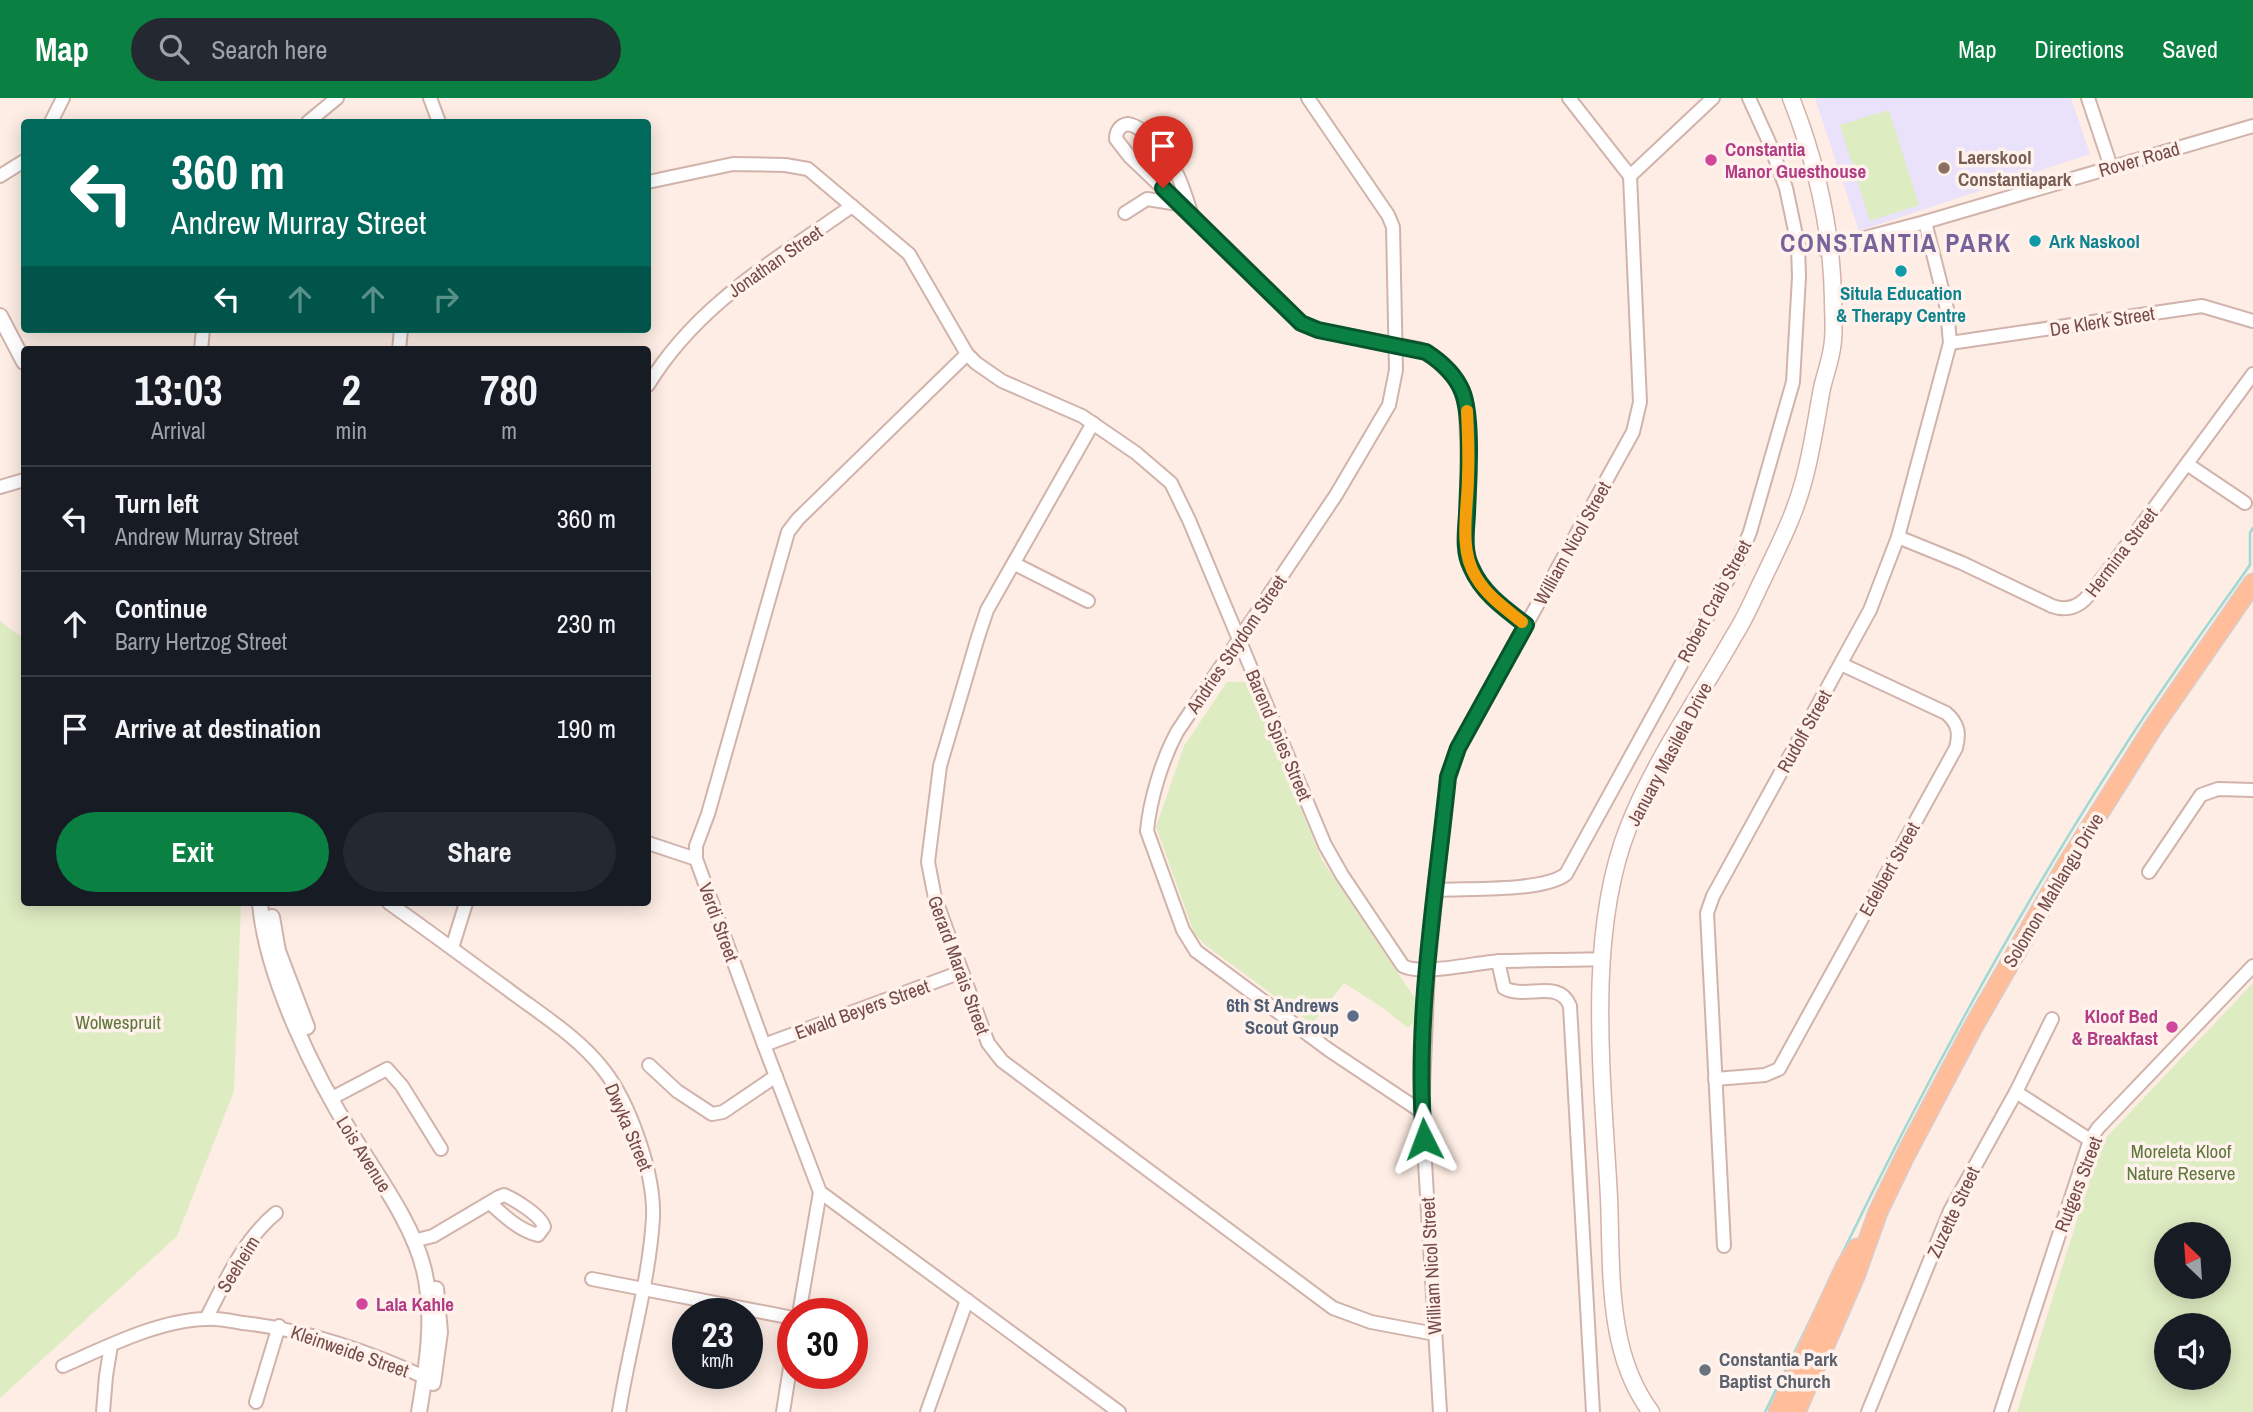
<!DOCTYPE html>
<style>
:root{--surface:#171b24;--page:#242831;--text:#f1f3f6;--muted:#9ea1a6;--line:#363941;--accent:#0b8043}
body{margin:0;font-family:"Archivo Narrow",sans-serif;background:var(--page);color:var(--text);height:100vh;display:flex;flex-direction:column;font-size:26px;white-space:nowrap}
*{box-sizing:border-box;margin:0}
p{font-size:23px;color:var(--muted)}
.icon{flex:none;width:38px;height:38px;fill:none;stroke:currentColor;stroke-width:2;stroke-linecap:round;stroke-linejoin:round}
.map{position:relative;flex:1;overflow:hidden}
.drawer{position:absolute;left:21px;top:248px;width:630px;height:560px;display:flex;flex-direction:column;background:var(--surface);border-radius:7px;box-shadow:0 4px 18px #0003}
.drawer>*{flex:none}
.top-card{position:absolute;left:21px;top:21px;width:630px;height:214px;border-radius:7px;box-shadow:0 4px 18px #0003;background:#00695c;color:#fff;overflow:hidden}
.needle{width:46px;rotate:335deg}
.fabs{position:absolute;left:2154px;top:1124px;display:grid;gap:14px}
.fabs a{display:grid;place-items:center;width:77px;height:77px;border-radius:50%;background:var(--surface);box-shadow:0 4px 18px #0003;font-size:35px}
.speed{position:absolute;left:672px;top:1200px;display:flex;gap:14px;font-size:35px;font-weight:700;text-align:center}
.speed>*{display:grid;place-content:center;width:91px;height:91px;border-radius:50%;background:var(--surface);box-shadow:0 4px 18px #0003;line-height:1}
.speed small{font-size:18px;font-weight:400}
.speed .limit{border:10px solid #d22;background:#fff;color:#111}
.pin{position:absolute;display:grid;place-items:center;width:60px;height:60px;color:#fff;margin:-72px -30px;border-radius:50% 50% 50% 0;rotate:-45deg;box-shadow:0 0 7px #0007}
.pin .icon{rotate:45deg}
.me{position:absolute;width:77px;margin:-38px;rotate:357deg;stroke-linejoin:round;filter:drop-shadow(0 0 5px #0008)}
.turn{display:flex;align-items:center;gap:24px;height:147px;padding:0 35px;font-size:32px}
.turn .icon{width:91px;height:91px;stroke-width:2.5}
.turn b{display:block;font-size:49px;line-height:60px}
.lanes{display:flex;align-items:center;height:66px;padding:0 35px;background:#0003;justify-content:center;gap:35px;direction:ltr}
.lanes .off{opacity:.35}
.eta{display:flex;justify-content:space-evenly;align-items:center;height:119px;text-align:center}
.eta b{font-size:42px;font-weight:800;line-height:49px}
.cta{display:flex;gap:14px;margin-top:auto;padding:14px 35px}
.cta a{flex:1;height:80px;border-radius:42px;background:var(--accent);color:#fff;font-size:28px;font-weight:800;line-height:80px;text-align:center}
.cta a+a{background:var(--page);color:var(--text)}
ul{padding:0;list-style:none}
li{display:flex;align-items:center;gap:21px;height:105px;padding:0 35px;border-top:2px solid var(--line)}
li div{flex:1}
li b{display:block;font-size:26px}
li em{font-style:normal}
header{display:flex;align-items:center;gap:42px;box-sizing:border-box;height:98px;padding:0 35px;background:var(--accent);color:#fff}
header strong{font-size:33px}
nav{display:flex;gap:38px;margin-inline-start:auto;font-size:24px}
.search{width:490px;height:63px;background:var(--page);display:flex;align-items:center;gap:18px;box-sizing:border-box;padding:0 24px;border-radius:38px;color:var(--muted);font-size:26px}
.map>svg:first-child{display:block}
</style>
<header>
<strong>Map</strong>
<div class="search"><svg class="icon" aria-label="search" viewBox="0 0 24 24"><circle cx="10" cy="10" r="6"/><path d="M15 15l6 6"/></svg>Search here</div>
<nav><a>Map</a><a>Directions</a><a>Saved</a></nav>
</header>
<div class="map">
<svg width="2253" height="1314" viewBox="0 0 2253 1314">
<rect width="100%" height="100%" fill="#fdede4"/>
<path fill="#eae1fa" d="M1815 0H2071L2090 56 1859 133Z"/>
<g fill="#deecc2" fill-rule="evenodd">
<path d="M1889 12 1919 107 1870 123 1840 27Z"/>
<path d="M0 523 24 541V805H241L234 993 177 1138 0 1300Z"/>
<path d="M1227 584H1248L1322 762 1416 902 1415 923 1408 930 1383 910 1344 885 1312 926 1204 846 1194 835 1156 729 1184 648Z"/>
<path d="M2253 885V1314H2017L2101 1045ZM2166 1136H2219V1188H2166ZM2166 1227H2219V1279H2166Z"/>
</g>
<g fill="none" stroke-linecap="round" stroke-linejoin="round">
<g stroke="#9ddad3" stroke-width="2.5">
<path d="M1840 1160C1925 985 2017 814 2123 651 2163 588 2207 528 2250 467V435L2253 430"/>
<path d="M1765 1314 1822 1198"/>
</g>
<defs>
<g id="minor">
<path d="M430 0 439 24"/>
<path d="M1308 0 1388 117 1393 129 1396 272 1389 307 1336 397 1177 634C1162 662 1150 701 1147 733L1183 832 1196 853 1329 952 1422 1014"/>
<path d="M2088 0 2111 69"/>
<path d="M51 24 63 0"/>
<path d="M308 24 337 0"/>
<path d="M0 78 24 63"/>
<path d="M1630 78 1713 0"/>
<path d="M648 84 733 66 785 67 808 71 909 156 967 256 976 265 1002 283 1082 318 1136 355 1171 385 1189 422 1325 747 1342 777 1403 868C1422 878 1478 864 1502 863 1535 862 1568 862 1601 861"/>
<path d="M1125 115 1147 101 1179 106"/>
<path d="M1192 118C1182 86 1178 70 1154 45 1147 36 1139 28 1128 26 1120 27 1116 33 1116 41L1130 59 1192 118 1301 225 1318 232 1420 251 1438 263 1455 281 1462 291 1466 309 1468 375 1466 451 1469 466 1477 481 1494 501 1526 527"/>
<path d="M1823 151 1925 124 2253 28"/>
<path d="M1950 245 2202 208 2253 223"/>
<path d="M201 252 203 231"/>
<path d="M399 252 401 231"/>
<path d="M967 256 798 421 788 434 708 716 696 748V761L764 947 820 1094 1119 1314"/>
<path d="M648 287C698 205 776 162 852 108"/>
<path d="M1093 325 987 512 978 539 940 668 928 764 935 800 988 945 1002 963 1333 1210 1371 1224 1435 1236"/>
<path d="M2187 366 2245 405"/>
<path d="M0 389 24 382"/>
<path d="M1898 439 1962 465 2052 508C2080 518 2092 493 2107 474L2253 276"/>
<path d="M1015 466 1088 503"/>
<path d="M648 745 696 761"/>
<path d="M2149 774 2201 697 2218 691 2253 692"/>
<path d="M1437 792C1468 790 1544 794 1566 776L1738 463 1750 434 1793 284 1799 179 1798 147 1786 90 1769 44 1749 0"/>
<path d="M389 805C430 834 469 863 510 893 542 917 578 939 603 971 630 1005 655 1077 653 1120 649 1185 629 1250 619 1314"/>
<path d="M452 850 466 805"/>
<path d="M1498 863 1504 890C1525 902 1559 880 1570 908L1593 1314"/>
<path d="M764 947 961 874"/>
<path d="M649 967 677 993 712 1016 723 1014 776 978"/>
<path d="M1715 981 1765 977 1779 971 1956 650C1960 635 1958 625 1946 615L1841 566"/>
<path d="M2016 994 2090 1042"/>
<path d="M330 1001 387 971 402 988 441 1051"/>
<path d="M413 1143 433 1138 499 1099 504 1097C514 1101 542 1118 544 1129L538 1137C519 1132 504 1118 490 1105"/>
<path d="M1724 1148 1707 815 1713 798 1870 512 1898 439 1950 245 1947 211 1925 124"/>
<path d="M592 1181 793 1220"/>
<path d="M799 1216 820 1094"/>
<path d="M206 1221C225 1184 243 1142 276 1115"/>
<path d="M63 1268C106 1249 159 1222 206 1221 218 1220 231 1223 243 1225 310 1232 373 1255 433 1283"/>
<path d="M256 1304 279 1228"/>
<path d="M103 1314 106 1278 111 1247"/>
<path d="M783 1314 793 1251"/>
<path d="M927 1314 967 1202"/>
<path d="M1440 1314 1422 1014 1428 871 1448 679 1458 650 1633 334 1640 304 1630 78 1569 0"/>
<path d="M1868 1314 1950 1113 2016 994 2052 921"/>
<path d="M2001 1314 2090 1042 2098 1030 2253 868"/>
</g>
<g id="tertiary">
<path d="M0 218 24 264"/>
<path d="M260 805C266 879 315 978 354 1040 378 1079 413 1126 424 1172 435 1219 427 1267 419 1314"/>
<path d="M272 819 278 853 307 929"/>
<path d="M433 1285 440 1234 436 1191"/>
</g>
<path id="secondary" d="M1651 1314C1606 1255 1612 1171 1609 1100 1603 984 1585 840 1628 730 1655 661 1699 600 1735 536 1746 519 1754 499 1763 481 1778 449 1794 419 1803 385 1812 354 1816 322 1822 290 1825 277 1830 264 1832 250 1835 234 1833 218 1833 202 1832 131 1817 66 1791 0"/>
<g id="primary">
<path d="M1778 1314 1845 1169 1857 1150"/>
<path d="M1796 1314 1856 1176 1878 1114 1906 1056 1972 931 2067 766 2154 628 2253 485"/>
</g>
</defs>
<use href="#minor" stroke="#d1b3ac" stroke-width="16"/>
<use href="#tertiary" stroke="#d1b3ac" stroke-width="18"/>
<use href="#secondary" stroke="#d5b1aa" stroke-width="19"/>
<use href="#primary" stroke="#d9cdcc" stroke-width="21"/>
<use href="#minor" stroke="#fff" stroke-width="12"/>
<use href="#tertiary" stroke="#fff" stroke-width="14"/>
<use href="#secondary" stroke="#fff" stroke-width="16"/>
<use href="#primary" stroke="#ffbd9a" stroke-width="18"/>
</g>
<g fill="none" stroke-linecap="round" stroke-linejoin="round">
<defs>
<path id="route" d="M1163 90 1301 225 1318 232 1426 254C1440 263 1455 276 1462 293 1473 319 1468 386 1467 416 1466 434 1463 453 1471 469 1482 495 1505 511 1526 527L1458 650 1448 679C1436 797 1414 923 1424 1041"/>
</defs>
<use href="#route" stroke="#07532c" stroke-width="18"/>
<use href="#route" stroke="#0b8043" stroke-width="12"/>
<path stroke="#f59e0b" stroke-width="12" d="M1467 313C1468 334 1469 356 1468 378 1468 410 1458 450 1476 479 1487 498 1506 511 1522 524"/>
</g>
<g fill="#d1479c" stroke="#fff2ec" stroke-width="2.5">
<circle cx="1711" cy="62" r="7"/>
<circle cx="2172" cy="929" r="7"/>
<circle cx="362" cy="1206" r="7"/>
</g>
<circle fill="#8d6e63" stroke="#fff2ec" stroke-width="2.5" cx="1944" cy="70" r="7"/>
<g fill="#0f9aa8" stroke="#fff2ec" stroke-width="2.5">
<circle cx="2035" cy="143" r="7"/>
<circle cx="1901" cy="173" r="7"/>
</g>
<circle fill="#5c6f8a" stroke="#fff2ec" stroke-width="2.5" cx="1353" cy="918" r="7"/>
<circle fill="#6b7280" stroke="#fff2ec" stroke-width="2.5" cx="1705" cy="1272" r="7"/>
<g text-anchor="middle" stroke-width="7" stroke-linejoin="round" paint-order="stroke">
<g font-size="19" font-weight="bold" fill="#b23c85" stroke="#fff2ec" text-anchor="start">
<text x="1725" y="58">Constantia<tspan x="1725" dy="22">Manor Guesthouse</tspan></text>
<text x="2158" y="925" text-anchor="end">Kloof Bed<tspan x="2158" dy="22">&amp; Breakfast</tspan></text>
<text x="376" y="1213">Lala Kahle</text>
</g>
<g font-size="19" font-weight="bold" fill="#785e54" stroke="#fff2ec" text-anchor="start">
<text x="1958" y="66">Laerskool<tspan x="1958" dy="22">Constantiapark</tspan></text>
</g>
<g font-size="19" fill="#774c48" stroke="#fff2ec">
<text transform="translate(2139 61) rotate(-16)" y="7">Rover Road</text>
<text transform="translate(775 163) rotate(-35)" y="7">Jonathan Street</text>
<text transform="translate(2102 223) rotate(-9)" y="7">De Klerk Street</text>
<text transform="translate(1572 445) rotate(-61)" y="7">William Nicol Street</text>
<text transform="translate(2121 454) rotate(-53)" y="7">Hermina Street</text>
<text transform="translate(1714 503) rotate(-62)" y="7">Robert Craib Street</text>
<text transform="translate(1236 546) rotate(-56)" y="7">Andries Strydom Street</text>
<text transform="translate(1804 633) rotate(-61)" y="7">Rudolf Street</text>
<text transform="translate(1279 637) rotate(67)" y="7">Barend Spies Street</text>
<text transform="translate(1669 656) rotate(-62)" y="7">January Masilela Drive</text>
<text transform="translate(1889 771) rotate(-61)" y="7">Edelbert Street</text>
<text transform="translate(2053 792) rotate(-59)" y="7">Solomon Mahlangu Drive</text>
<text transform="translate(719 824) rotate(70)" y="7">Verdi Street</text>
<text transform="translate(959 867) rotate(70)" y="7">Gerard Marais Street</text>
<text transform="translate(862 911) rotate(-20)" y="7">Ewald Beyers Street</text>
<text transform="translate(629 1029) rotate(67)" y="7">Dwyka Street</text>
<text transform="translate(364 1056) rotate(58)" y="7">Lois Avenue</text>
<text transform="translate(2078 1086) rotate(-69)" y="7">Rutgers Street</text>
<text transform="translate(1953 1114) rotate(-65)" y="7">Zuzette Street</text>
<text transform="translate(238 1166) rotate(-58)" y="7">Seeheim</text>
<text transform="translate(1431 1168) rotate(-93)" y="7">William Nicol Street</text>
<text transform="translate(350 1253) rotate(19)" y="7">Kleinweide Street</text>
</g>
<g font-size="19" font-weight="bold" fill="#0d838f" stroke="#fff2ec" text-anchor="start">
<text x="2049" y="150">Ark Naskool</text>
<text x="1901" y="202" text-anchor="middle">Situla Education<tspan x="1901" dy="22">&amp; Therapy Centre</tspan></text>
</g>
<g font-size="19" font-weight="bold" fill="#4e5e75" stroke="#fff2ec" text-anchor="end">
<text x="1339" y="914">6th St Andrews<tspan x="1339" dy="22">Scout Group</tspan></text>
</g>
<g font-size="19" fill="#5e783c" stroke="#fff2ec">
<text x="118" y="931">Wolwespruit</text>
<text x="2181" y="1060">Moreleta Kloof<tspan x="2181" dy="22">Nature Reserve</tspan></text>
</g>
<g font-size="19" font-weight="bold" fill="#5b616d" stroke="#fff2ec" text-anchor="start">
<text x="1719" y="1268">Constantia Park<tspan x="1719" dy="22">Baptist Church</tspan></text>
</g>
<g font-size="26" font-weight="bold" letter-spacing="2" fill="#79639b" stroke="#fff2ec">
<text x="1896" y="154">CONSTANTIA PARK</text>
</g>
</g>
</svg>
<div class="fabs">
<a><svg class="needle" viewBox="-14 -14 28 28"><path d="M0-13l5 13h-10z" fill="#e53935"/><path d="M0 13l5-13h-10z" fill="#9ea1a6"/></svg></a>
<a><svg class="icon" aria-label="sound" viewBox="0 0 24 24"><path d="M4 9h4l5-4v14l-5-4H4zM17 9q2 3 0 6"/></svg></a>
</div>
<div class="speed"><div>23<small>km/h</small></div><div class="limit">30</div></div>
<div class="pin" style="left:1163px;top:90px;background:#d93025"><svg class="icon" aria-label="arrive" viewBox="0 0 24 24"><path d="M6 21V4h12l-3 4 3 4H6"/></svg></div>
<svg class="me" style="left:1424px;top:1041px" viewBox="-20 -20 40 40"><path d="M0-17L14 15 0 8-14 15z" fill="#0b8043" stroke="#fff" stroke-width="4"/></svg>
<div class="top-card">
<div class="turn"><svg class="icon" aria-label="left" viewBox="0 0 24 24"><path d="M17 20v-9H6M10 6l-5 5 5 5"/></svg><div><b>360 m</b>Andrew Murray Street</div></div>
<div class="lanes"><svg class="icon" aria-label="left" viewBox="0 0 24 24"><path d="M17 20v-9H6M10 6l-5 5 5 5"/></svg><svg class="icon off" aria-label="ahead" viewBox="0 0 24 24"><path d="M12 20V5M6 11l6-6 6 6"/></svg><svg class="icon off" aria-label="ahead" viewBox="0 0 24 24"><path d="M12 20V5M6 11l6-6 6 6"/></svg><svg class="icon off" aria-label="right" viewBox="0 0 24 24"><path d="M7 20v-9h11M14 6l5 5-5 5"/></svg></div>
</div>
<section class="drawer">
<div class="eta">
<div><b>13:03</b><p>Arrival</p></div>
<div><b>2</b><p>min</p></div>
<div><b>780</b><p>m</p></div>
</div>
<ul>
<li><svg class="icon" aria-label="left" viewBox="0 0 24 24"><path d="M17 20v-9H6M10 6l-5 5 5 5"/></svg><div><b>Turn left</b><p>Andrew Murray Street</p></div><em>360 m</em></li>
<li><svg class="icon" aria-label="ahead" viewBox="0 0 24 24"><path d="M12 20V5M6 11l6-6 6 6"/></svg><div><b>Continue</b><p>Barry Hertzog Street</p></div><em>230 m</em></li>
<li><svg class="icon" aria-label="arrive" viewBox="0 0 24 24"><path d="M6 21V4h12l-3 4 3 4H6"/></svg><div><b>Arrive at destination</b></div><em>190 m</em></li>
</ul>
<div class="cta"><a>Exit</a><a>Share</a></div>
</section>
</div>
